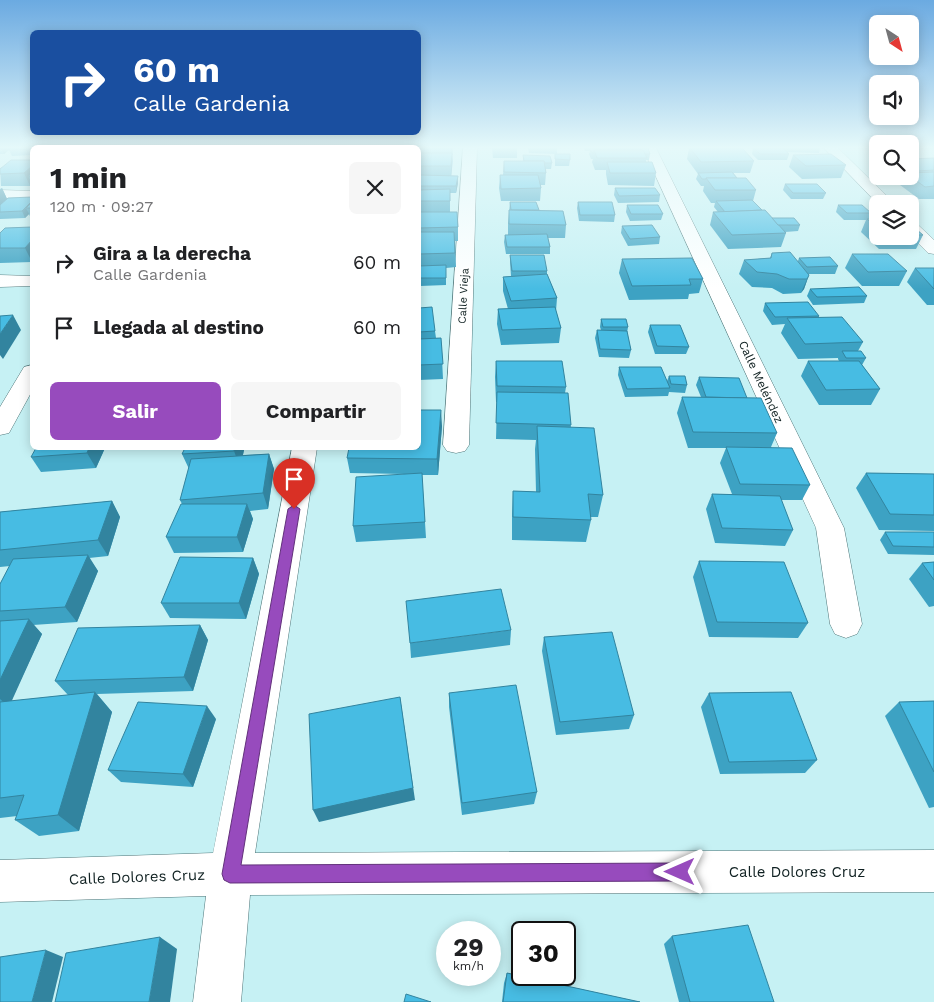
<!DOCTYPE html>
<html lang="es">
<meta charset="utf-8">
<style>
:root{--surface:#fff;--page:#f6f6f6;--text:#202124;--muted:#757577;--accent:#974bbd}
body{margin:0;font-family:"Work Sans",sans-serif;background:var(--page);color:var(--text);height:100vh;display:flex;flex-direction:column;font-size:19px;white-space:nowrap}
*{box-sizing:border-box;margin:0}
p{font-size:16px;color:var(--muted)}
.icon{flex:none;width:28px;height:28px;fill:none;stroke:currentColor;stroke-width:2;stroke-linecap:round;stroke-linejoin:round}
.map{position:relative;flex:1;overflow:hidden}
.sheet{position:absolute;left:30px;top:145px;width:391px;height:305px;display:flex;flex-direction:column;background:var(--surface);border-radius:8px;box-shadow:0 2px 12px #0003}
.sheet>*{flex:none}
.banner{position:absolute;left:30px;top:30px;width:391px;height:105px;border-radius:8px;box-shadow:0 2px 12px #0003;background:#1a4fa0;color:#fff;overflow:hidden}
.needle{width:32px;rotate:144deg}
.buttons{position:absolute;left:869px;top:15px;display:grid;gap:10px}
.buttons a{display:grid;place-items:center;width:50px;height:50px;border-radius:8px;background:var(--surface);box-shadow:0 2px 12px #0003;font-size:25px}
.speed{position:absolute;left:436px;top:921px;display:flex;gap:10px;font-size:25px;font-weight:700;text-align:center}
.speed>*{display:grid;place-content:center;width:65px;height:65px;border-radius:50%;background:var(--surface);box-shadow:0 2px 12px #0003;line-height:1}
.speed small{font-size:12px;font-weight:400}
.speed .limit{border:2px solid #111;border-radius:8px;background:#fff;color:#111}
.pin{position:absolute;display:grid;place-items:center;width:42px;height:42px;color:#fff;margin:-51px -21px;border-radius:50% 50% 50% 0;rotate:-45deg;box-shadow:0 0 5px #0007}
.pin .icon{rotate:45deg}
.me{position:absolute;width:55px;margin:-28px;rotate:270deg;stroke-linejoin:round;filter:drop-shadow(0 0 4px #0008)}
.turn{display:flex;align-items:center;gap:18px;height:105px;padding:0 20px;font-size:22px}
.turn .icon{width:65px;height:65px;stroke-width:2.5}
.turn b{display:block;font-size:35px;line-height:42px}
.round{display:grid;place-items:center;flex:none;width:52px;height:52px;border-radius:8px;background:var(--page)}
.head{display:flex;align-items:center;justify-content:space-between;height:85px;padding:0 20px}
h1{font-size:30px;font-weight:700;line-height:38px}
.button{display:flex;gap:10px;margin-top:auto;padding:10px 20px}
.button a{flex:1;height:58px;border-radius:8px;background:var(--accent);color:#fff;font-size:20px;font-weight:700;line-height:58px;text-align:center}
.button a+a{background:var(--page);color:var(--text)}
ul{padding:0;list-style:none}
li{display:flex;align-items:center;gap:15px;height:65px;padding:0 20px}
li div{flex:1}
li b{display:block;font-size:19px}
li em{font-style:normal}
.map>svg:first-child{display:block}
</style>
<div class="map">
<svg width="934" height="1002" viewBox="0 0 934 1002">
<rect width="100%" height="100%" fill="#c6f1f4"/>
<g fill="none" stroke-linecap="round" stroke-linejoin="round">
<defs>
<g id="street">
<path d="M463 148H477L469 445 465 451 456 453 447 451 443 445Z"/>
<path d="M643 148H656L844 528 862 624 857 634 846 638 835 634 830 624 816 528Z"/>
<path d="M824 148H838L895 204H878Z"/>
<path d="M0 190 32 191V199L0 200Z"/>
<path d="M910 221 916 223 934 240V254L928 253 910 235Z"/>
<path d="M0 275 32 276V286L0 287Z"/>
<path d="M32 365V391L9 433 0 435V407L24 367Z"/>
<path d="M292 448H317L255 853 934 850V892L250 895 241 1002H193L206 896 0 902V860L213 853Z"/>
</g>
</defs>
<use href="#street" stroke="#4f7679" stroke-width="1"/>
<use href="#street" fill="#fff" fill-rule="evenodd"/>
</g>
<g fill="#3da2c3">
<path d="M0 148H32V155L12 156 9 150 4 154H0Z"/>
<path d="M419 148H452L453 161 451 176H458V183L456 193H450V212L458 227V241H455L456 267 446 268V285L420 286 421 306H419Z"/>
<path d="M492 148H517V158H493Z"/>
<path d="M528 148H557V154L529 153Z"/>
<path d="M584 148H648L650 154 649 160H646V162L656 173 654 186 608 185 606 174V170H595L592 162 593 159H591L589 154 590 151H585Z"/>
<path d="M689 148H742L754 161 750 173H733L737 178 756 190 753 201 762 210 772 218 800 225 798 231 785 232 786 233 781 247 728 249 710 225 713 212H718L714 207 715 203H711L703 191 704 186H701L696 179 698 174 687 159Z"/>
<path d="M753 148H820L819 153 787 152 789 154 787 160H758L752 154Z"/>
<path d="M555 154 570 160 569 166H555Z"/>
<path d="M523 155 552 163 551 169H546V173L545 185H540L541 188 540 201H501L499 188 500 175H503L504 161H523Z"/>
<path d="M793 155 846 165 841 178 802 179 789 167Z"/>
<path d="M934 158V199H919L900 185 904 178 902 176H910V159Z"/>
<path d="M32 160V185V184L30 186H1L0 168Z"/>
<path d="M785 184 826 193 823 199H791L783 190Z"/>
<path d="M2 188 7 199 32 197V221L29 214 25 218 0 219V189Z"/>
<path d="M615 188 660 195 659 202 618 203 614 195Z"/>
<path d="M510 202 539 210 566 225 565 238H548L550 247V254H506L504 242 505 235H508V223Z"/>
<path d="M578 202 615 215 614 222 579 221 577 208Z"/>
<path d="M627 205 663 214 661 220 630 221 626 212Z"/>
<path d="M838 205 871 213 869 219 878 218V236H910V224L923 235 916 249H879L861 232 866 220H844L836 212Z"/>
<path d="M622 226 660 237 659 244 628 246 621 233Z"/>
<path d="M32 227V262L0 263V232Z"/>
<path d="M772 253 798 261 799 258 838 266 835 274H809V275L804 289 801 293 783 294 772 288 752 287 739 274 744 260 770 258Z"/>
<path d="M852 254 907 271 899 286H862L845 268Z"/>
<path d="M510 255 547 271V274L557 298 556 311 561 328 559 343 501 345 497 324 498 309H508L503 291V277L511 276 510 262Z"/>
<path d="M622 259 703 279 699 293 689 294 688 299 629 300 619 273Z"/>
<path d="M915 268H934V305H927L907 282Z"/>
<path d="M810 289 867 296 864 303 813 305 807 296Z"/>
<path d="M765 303 819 316V318L863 342 858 351 866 358 862 365 880 389 871 405H819L801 376 808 361H839L838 359V358L798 359 781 333 785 324 772 325 763 311Z"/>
<path d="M419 308 435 331 436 338H441L443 379 419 380Z"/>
<path d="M601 319 628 327 627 333 631 350 629 358 599 357 595 338 597 330H601L600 327Z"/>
<path d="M650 325 689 347 686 354H655L648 332Z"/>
<path d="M496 361 566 387 565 393 571 427 603 495 598 517H590L591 520 586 542 512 540V514L513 491 536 492 535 449 536 440 496 439 497 402H496L495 377Z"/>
<path d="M619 367 667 381 669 376 687 385 685 393 669 392 668 396 625 397 618 375Z"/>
<path d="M699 377 747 398 777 433 771 447 810 485 802 500H781L793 530 785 546 715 543 706 509 712 494H732L720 463 726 448H688L677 413 682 397H701L696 385Z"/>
<path d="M442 426 438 475H422L426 538 356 542 353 526 404 474 350 473 347 458Z"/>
<path d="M105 448 96 468 41 472 31 457Z"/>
<path d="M185 448H243L244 450 243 455 269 454 274 469 268 509 250 511 253 519 243 552 174 553 166 537 182 504 180 500 189 469 182 454Z"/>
<path d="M866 473 934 474V531L879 530 856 488Z"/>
<path d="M112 501 120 517 108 556 89 558 98 571 77 622 33 625 42 634 11 701 68 695 55 681 200 625 208 640 193 691 97 694 112 712 79 831 39 836 15 820 17 816 0 818V584L10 566 0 567V512Z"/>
<path d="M885 532H934V555L888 554 880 540Z"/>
<path d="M253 558 259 574 246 619 170 618 161 603Z"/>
<path d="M699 561 808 623 798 638 709 637 693 577Z"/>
<path d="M934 562V606L929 607 909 579 922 563Z"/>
<path d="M511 630 510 645 411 658 410 643Z"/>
<path d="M544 637 634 715 629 729 556 735 542 651Z"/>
<path d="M449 693 537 792 534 804 462 815 449 707Z"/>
<path d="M709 693 817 760 805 773 720 774 701 707Z"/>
<path d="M934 701V807L929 808 885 716 899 702Z"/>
<path d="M216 719 193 787 121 782 108 770Z"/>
<path d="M672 936 774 1002H679L664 944Z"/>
<path d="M507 973 640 1002H502L504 983Z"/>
</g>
<g fill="#32849f">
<path d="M1 148H11L4 154Z"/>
<path d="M452 153V165L451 179V166Z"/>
<path d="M32 166V176H28L32 184 30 186 24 173Z"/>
<path d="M458 176V183L456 193V186Z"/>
<path d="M2 188 8 201 0 210V190Z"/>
<path d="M26 208 29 214 25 218 22 211Z"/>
<path d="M32 240V262L25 248Z"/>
<path d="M809 275 804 289 801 293 807 279Z"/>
<path d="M13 315 21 330 3 359 0 355V334Z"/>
<path d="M441 410 442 426 438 475 437 459Z"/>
<path d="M89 448H105L96 468 87 453Z"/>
<path d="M235 448H243L244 450 240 467 234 451Z"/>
<path d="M269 454 274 469 268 509 263 493Z"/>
<path d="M112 501 120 517 108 556 98 540Z"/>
<path d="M247 504 253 519 243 552 237 537Z"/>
<path d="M88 555 98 571 77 622 65 607Z"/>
<path d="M253 558 259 574 246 619 239 603Z"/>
<path d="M29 619 42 634 9 707 0 699V680Z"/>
<path d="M200 625 208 640 193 691 184 677Z"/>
<path d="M95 692 112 712 79 831 58 815Z"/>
<path d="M400 697 415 800 319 822 313 810Z"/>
<path d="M207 706 216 719 193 787 183 774Z"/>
<path d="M160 937 177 949 170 1002H149Z"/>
<path d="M46 950 63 957 52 1002H32Z"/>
</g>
<g fill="#47bce3" stroke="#32849f">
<path d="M11 148H32V149L9 150Z"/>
<path d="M419 148H452V155V153H419Z"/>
<path d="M590 148H610V150H594V153H592Z"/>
<path d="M616 148H648L650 154H644L643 150H616Z"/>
<path d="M690 148H742L754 161 701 162Z"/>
<path d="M754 148H783L789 154H760Z"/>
<path d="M594 150H643L647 158H597Z"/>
<path d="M419 153H452L451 166H419Z"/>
<path d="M555 154H570V160L555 159Z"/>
<path d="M831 154 846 165 806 166 793 155Z"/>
<path d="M523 155 550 156 552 163H545L544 161H524Z"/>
<path d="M934 158V170L917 171 910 166V159Z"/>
<path d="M11 160H32V166L24 173 0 174V169Z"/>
<path d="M504 161H544L546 173 504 172Z"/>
<path d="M607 162H652L656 173H610Z"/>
<path d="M32 172V176H28Z"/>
<path d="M732 172 737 178H706V179H702L698 173Z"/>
<path d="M934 172V186L925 187 910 176V173Z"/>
<path d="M420 175 458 176 456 186H419V180Z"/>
<path d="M500 175H538L541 188 501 189Z"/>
<path d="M706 178H746L756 190H715Z"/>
<path d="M785 184H817L826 193H793Z"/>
<path d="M615 188H655L660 195 619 196Z"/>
<path d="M450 189V201H419V190Z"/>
<path d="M32 197V201L22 211 0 212V205L8 198Z"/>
<path d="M752 200 762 210 725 212 716 201Z"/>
<path d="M32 202V208H26Z"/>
<path d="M510 202H536L539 210H511Z"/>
<path d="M578 202H612L615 215H580Z"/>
<path d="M627 205H658L663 214H631Z"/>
<path d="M838 205H862L871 213H847Z"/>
<path d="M509 210 563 211 566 225 509 224Z"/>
<path d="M765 210 786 233 732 235 713 212Z"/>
<path d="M419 212H457L458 227 419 228Z"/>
<path d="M772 218H794L800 225H778Z"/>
<path d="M867 219H878V229Z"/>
<path d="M910 224 923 235H910Z"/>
<path d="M652 225 660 237 630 239 622 226Z"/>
<path d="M32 227V240L25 248H0V233L5 228Z"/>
<path d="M419 232H454L455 253 419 254Z"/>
<path d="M547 234 550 247H507L505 235Z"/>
<path d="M790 252 809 275 807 279H789L777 274 757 272 744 260 771 258 772 253Z"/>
<path d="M852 254H888L907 271 868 272Z"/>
<path d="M510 255H544L547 271H512Z"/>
<path d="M830 257 838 266 807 267 799 258Z"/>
<path d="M692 258 703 279H689L691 285 632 286 622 259Z"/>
<path d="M446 265V278H420L419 266Z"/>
<path d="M915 268H934V289Z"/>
<path d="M547 274 557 298 511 301 503 277Z"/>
<path d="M859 287 867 296 817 297 810 289Z"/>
<path d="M808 302 819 316 775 317 765 303Z"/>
<path d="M432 307 435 331 419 332V308Z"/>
<path d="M555 307 561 328 502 330 498 309Z"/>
<path d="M13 315 0 334V316Z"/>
<path d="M842 317 863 342 805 344 787 318Z"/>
<path d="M601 319H626L628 327H603Z"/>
<path d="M650 325H680L689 347 657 346Z"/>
<path d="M597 330 627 331 631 350 600 349Z"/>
<path d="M441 338 443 364 419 365V339Z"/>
<path d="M842 351H861L866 358H846Z"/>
<path d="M496 361H562L566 387 497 386Z"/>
<path d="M808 361H859L880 389 826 390Z"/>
<path d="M619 367H661L670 388 627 389Z"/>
<path d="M669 376H685L687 385 671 384Z"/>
<path d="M699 377 739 378 747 398 706 397Z"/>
<path d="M497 392 568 393 571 425 496 423Z"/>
<path d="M682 397 761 398 777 433 693 432Z"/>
<path d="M419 410H441L437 459 347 458 349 448H419Z"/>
<path d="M537 426 594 428 603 495 588 494 591 520 513 517V491L540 492Z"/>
<path d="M726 447 792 448 810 485 740 484Z"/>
<path d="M36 448H89L87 453 31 457Z"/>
<path d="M185 448H235L234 451 182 454Z"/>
<path d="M269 454 263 493 180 500 191 459Z"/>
<path d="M422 473 425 522 353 526 356 477Z"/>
<path d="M866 473 934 474V515L890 514Z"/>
<path d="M712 494 780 496 793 530 722 528Z"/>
<path d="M112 501 98 540 0 550V512Z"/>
<path d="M181 504H247L237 537H166Z"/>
<path d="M885 532H934V547L893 546Z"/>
<path d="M88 555 65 607 0 611V584L13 559Z"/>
<path d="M180 557 253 558 239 603H161Z"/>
<path d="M699 561 784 562 808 623 717 622Z"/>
<path d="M934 562V580L922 563Z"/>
<path d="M501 589 511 630 410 643 406 601Z"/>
<path d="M29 619 0 680V621Z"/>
<path d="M200 625 184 677 55 681 78 628Z"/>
<path d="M612 632 634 715 560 722 544 637Z"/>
<path d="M516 685 537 792 462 803 449 693Z"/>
<path d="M95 692 58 815 15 820 24 795 0 798V702Z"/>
<path d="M791 692 817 760 729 762 709 693Z"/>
<path d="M400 697 413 788 313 810 309 714Z"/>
<path d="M934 701V772L899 702Z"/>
<path d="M138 702 207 706 183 774 108 770Z"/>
<path d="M748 925 774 1002H690L672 936Z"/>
<path d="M160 937 149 1002H55L66 953Z"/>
<path d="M46 950 32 1002H0V957Z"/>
<path d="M507 973 640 1002H503Z"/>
<path d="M406 994 431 1002H404Z"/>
</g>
<linearGradient id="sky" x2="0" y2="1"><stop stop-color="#6baae1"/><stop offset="0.51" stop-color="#e5f9fa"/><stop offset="1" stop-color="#e5f9fa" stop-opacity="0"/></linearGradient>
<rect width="934" height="289" fill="url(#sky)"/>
<path fill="#974bbd" stroke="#62317b" d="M294 505 300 509 241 865 680 863 686 866 689 872 686 878 680 881 230 883 224 880 222 874 288 509Z"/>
<g text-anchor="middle" stroke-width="4" stroke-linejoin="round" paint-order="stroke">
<g font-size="11" fill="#0f2021" stroke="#fff">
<text transform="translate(463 296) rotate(-87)" y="4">Calle Vieja</text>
</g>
<g font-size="12" fill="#0f2021" stroke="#fff">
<text transform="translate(761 382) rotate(65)" y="4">Calle Meléndez</text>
</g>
<g font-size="15" fill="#0f2021" stroke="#fff">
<text x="797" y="877">Calle Dolores Cruz</text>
<text transform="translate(137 877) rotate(-2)" y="5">Calle Dolores Cruz</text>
</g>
</g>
</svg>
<div class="buttons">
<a><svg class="needle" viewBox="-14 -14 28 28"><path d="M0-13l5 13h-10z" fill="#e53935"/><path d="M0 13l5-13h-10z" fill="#757577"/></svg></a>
<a><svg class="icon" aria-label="sound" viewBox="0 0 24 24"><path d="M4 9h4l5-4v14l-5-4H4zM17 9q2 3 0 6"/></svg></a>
<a><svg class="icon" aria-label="search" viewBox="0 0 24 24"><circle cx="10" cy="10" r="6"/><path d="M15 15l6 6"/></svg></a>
<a><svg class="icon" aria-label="layers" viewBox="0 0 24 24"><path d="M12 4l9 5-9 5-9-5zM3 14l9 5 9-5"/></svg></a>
</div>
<div class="speed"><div>29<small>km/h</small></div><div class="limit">30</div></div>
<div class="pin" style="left:294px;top:509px;background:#d93025"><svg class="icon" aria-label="arrive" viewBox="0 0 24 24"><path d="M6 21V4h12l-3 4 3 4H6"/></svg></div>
<svg class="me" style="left:680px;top:872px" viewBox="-20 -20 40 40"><path d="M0-17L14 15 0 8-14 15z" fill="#974bbd" stroke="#fff" stroke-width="4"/></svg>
<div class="banner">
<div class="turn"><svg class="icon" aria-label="right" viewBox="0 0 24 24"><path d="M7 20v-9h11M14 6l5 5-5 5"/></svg><div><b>60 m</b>Calle Gardenia</div></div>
</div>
<section class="sheet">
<div class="head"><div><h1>1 min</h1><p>120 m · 09:27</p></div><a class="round"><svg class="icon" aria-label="close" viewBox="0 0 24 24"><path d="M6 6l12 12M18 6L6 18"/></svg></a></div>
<ul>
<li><svg class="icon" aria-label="right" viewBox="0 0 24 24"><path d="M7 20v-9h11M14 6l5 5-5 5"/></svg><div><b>Gira a la derecha</b><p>Calle Gardenia</p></div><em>60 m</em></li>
<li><svg class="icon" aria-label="arrive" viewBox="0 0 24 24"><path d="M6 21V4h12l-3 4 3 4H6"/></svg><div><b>Llegada al destino</b></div><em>60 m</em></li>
</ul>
<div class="button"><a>Salir</a><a>Compartir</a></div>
</section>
</div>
